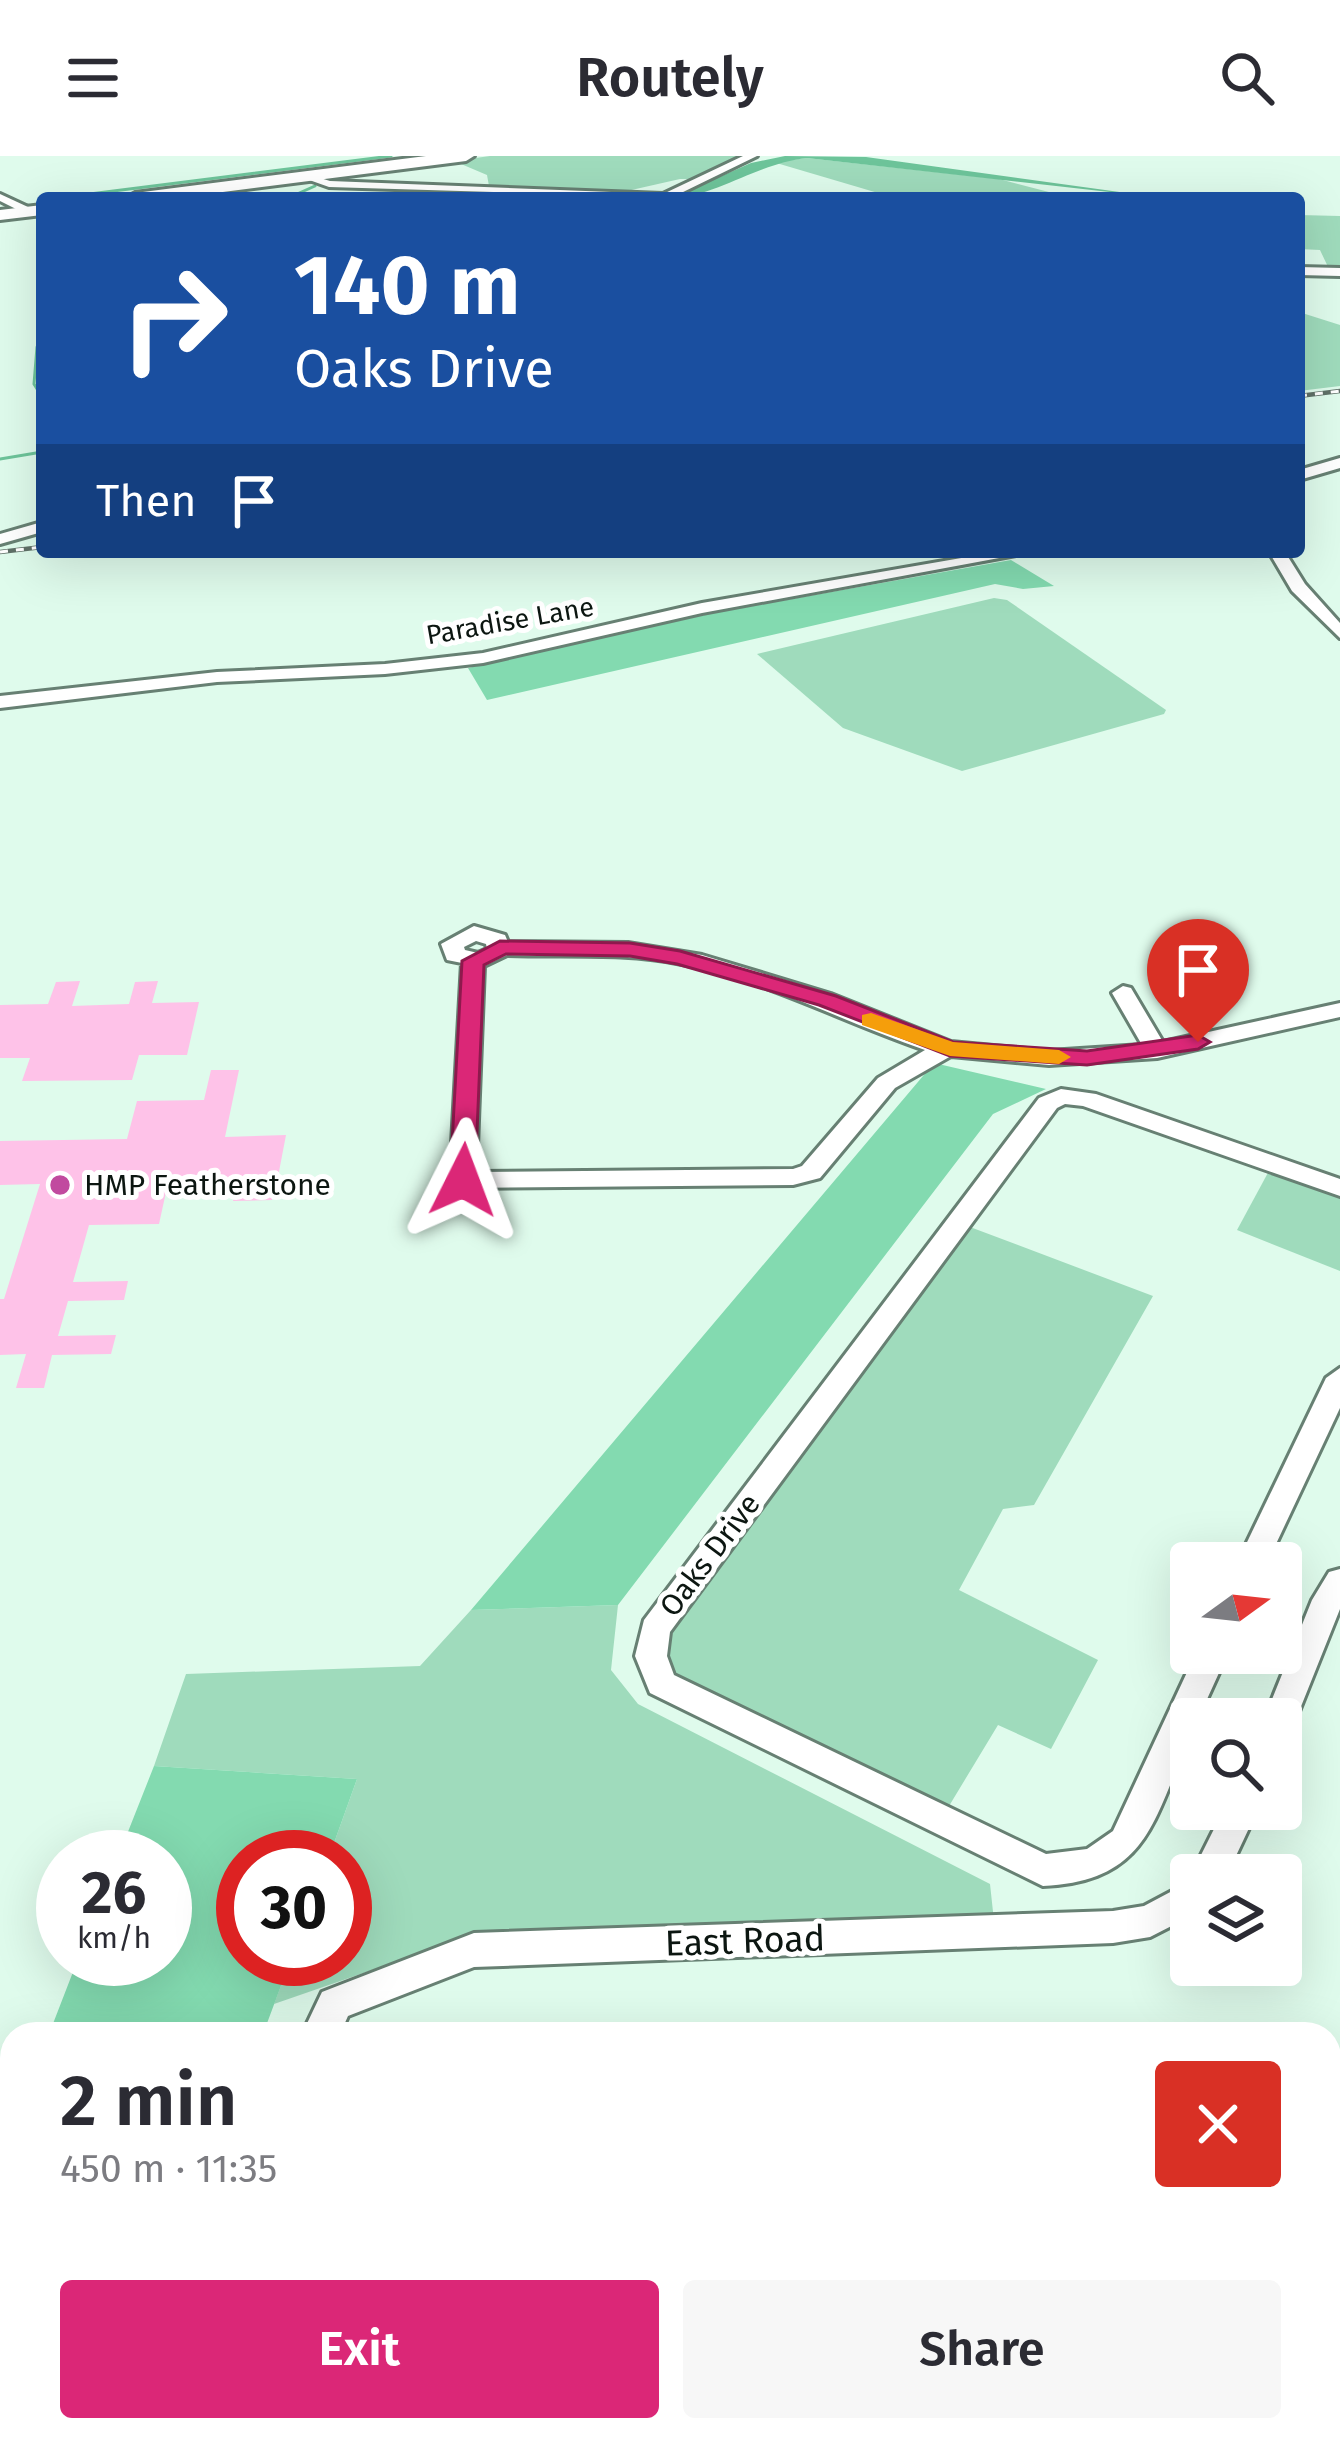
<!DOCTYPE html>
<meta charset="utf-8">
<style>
:root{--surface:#fff;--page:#f7f7f7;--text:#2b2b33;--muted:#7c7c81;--accent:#db2777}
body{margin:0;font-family:"Fira Sans",sans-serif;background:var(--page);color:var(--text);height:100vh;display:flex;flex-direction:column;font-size:45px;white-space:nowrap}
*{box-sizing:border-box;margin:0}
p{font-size:39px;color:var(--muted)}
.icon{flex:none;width:66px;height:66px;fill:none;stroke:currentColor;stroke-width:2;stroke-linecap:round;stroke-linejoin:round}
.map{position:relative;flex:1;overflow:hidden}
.panel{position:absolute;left:0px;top:1866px;width:1341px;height:420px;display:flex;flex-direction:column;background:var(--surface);border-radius:36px 36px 0 0;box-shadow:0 12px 48px #0002}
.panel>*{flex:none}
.banner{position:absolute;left:36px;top:36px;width:1269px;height:366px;border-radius:12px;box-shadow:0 12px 48px #0002;background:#1a4fa0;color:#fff;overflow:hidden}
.needle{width:78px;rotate:75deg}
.controls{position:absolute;left:1170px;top:1386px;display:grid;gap:24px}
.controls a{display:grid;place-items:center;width:132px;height:132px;border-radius:12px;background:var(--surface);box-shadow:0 12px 48px #0002;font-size:60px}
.speed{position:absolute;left:36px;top:1674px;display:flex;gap:24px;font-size:60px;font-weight:700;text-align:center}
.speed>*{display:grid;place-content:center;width:156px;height:156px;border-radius:50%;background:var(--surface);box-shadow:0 12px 48px #0002;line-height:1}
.speed small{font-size:30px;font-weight:400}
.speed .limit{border:18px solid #d22;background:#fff;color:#111}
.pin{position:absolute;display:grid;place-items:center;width:102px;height:102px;color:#fff;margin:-123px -51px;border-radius:50% 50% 50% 0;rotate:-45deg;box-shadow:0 0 12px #0007}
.pin .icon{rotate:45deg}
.me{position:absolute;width:132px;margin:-66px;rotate:3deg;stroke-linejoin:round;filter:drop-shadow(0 0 9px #0008)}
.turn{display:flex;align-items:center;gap:42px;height:252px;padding:0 60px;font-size:54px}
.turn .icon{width:156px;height:156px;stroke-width:2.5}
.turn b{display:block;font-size:84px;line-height:102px}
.then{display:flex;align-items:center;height:114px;padding:0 60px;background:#0003;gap:24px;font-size:45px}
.round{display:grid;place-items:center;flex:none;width:126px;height:126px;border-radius:12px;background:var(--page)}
.overview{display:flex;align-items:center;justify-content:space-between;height:204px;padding:0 60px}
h1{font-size:72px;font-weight:600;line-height:90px}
.action{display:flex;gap:24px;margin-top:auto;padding:24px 60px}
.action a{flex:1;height:138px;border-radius:12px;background:var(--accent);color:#fff;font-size:48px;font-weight:600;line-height:138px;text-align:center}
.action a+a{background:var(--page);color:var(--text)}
header{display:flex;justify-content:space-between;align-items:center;height:156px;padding:0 60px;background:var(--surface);font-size:54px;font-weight:600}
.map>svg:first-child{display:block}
</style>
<header><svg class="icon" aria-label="menu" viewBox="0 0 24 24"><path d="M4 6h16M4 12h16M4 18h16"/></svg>Routely<svg class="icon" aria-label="search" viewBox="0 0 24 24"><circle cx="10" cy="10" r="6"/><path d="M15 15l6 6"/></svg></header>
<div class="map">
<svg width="1340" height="2286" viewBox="0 0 1340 2286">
<rect width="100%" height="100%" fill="#dffbec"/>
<g fill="#9fdbbc">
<path d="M490 0H744L702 23H680L627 35 489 30 487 19 454 5Z"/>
<path d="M807 2 999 23 1072 42H895L773 6Z"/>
<path d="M1299 59 1340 60V114L1329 113 1320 94 1299 93Z"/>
<path d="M1299 156 1340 169V230L1299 235Z"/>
<path d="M994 442 1007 444 1166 554 1164 558 962 615 843 572 757 498Z"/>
<path d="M1270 1013 1340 1032V1115L1237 1074Z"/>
<path d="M970 1071 1153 1140 1034 1349 1003 1353 959 1434 1098 1504 1051 1593 998 1569 946 1655 673 1519 665 1479Z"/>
<path d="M618 1449 611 1514 638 1548 990 1728 994 1765 476 1778 274 1848 291 1803H345V1701H329L357 1623 154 1610 186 1518 420 1510 471 1454Z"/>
</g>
<g fill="#83dab0">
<path d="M1011 404 1054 430 1023 433 995 428 487 544 468 512 713 457Z"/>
<path d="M934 907 1046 933 993 958 618 1449 471 1454Z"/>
<path d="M154 1610 357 1623 329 1701H243V1803H291L263 1878H49L78 1803H165V1701H118Z"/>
<path d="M12 1971V2171L0 2169V2001Z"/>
</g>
<path fill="#6dc49a" d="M785 0 866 1 1163 42 807 2C758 7 718 40 672 42L751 7Z"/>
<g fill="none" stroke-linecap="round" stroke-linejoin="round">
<g stroke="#6dc49a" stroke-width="3">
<path d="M58 42 391 0"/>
<path d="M288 42 315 30"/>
<path d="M37 191 34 228 42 241"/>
<path d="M0 303 42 296"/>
</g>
</g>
<g fill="#fec2e8">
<path d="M80 825 72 850 129 848 135 826 158 825 152 847 199 846 187 899H139L132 924 22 925 30 902H0V849L48 848 56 826Z"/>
<path d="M211 914H239L225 981 286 979 277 1026H272V1044L233 1045 237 1026 168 1027 159 1068 89 1069 73 1126 128 1125 124 1144 68 1145 58 1180 116 1179 111 1198 52 1199 44 1232H16L26 1198 0 1199V1143H4L40 1028 0 1029V985L127 983 137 945 204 944Z"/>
</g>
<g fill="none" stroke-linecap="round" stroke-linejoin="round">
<defs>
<g id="minor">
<path d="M743 0H757L679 38 697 42 329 31 298 20 304 17 330 25 663 38Z"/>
<path d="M0 38 28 51 30 53 20 55 0 45Z"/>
<path d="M1299 111 1340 112V120L1299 119Z"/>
<path d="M1340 302V312L1299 324V314Z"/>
<path d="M42 366V376L0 388V378Z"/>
<path d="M996 396H1032L702 457 483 507 385 518 217 526 0 552V540L217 516 385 508 483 497 702 447Z"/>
<path d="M1269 396H1285L1305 428 1340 467V482L1292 435Z"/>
<path d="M474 770 505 779 508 786 628 787 702 799 831 838 951 886 1049 895 1142 889 1112 837 1123 830 1131 832 1163 886 1340 847V861L1157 902 1049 909 951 900 895 932 820 1022 793 1029 463 1032 450 1024 462 807 447 804 441 788ZM476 785 486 788 487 793 478 797 465 794 464 791ZM507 799C566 801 624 796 682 808 768 825 843 866 925 894L878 922 802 1010 793 1013 476 1016 484 810Z"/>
<path d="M1061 933 1096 938 1340 1023V1040L1083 950 1065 948 1057 952 670 1476 667 1500 674 1519 1046 1698 1087 1693 1113 1675 1196 1497H1228L1198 1563H1191V1579C1153 1662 1150 1725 1043 1730L650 1537 635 1500 644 1464 1039 942Z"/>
<path d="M1340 1212V1252L1267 1407H1237L1326 1222Z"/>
<path d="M1340 1413V1453L1292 1573 1281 1576V1563H1264L1312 1444 1329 1416Z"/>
<path d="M1224 1653H1258L1227 1719H1191Z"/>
<path d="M1191 1725V1760L1150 1781 1113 1787 474 1811 348 1860 340 1878H302L322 1836 474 1777 1113 1755 1144 1750Z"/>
<path d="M142 2274H186L182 2286H138Z"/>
</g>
<g id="highway">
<path d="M426 0H474L466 5 176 42H126L135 37Z"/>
<path d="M42 49V59L0 64V54Z"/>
</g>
</defs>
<use href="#minor" stroke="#678073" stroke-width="6"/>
<use href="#highway" stroke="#678073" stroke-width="6"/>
<use href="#minor" fill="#fff" fill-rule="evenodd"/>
<use href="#highway" fill="#fff" fill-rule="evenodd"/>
<defs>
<g id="rail">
<path d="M1299 240 1340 235"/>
<path d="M0 396 42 391"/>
</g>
</defs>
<use href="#rail" stroke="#5f7067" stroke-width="4.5"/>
<use href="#rail" stroke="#fff" stroke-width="3" stroke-dasharray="8" stroke-linecap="butt"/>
</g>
<path fill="#db2777" stroke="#8e194d" stroke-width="3" d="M500 785 630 787 680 795 836 840 953 886 1087 895 1198 879 1210 886 1198 893 1087 909 950 900 819 849 677 808 630 800 506 798 484 809 475 1024 463 1032 450 1024 462 805Z"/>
<path fill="#f59e0b" d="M871 857 953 886 1059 894 1071 901 1059 908 950 900 862 869V859Z"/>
<circle fill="#c14a9f" stroke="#fff" stroke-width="4.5" cx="60" cy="1029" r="12"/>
<g text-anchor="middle" stroke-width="10" stroke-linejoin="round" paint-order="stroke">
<g font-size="27" fill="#0c1611" stroke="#fff">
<text transform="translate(510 465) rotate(-10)" y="9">Paradise Lane</text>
</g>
<g font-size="30" fill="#0c1611" stroke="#fff" text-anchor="start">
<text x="84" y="1039">HMP Featherstone</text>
</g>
<g font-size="30" fill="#0c1611" stroke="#fff">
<text transform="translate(710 1399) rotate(-53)" y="10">Oaks Drive</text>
</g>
<g font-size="36" fill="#0c1611" stroke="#fff">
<text transform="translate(745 1784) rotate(-2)" y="13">East Road</text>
</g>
</g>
</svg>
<div class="controls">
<a><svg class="needle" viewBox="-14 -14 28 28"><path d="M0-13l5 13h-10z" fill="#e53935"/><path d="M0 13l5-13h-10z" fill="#7c7c81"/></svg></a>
<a><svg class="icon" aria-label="search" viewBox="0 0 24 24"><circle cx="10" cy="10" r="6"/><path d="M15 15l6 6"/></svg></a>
<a><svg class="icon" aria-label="layers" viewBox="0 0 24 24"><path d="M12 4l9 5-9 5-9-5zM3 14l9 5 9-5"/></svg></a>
</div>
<div class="speed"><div>26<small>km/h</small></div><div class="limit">30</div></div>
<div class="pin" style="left:1198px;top:886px;background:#d93025"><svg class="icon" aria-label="arrive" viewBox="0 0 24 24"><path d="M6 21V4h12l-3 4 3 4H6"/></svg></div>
<svg class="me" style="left:463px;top:1024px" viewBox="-20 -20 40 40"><path d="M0-17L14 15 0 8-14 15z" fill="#db2777" stroke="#fff" stroke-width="4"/></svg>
<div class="banner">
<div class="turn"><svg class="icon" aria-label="right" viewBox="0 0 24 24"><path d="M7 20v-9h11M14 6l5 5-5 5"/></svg><div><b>140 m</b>Oaks Drive</div></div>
<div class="then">Then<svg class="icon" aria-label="arrive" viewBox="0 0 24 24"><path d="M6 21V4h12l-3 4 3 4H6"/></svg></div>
</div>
<section class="panel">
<div class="overview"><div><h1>2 min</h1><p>450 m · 11:35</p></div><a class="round" style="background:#d93025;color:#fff"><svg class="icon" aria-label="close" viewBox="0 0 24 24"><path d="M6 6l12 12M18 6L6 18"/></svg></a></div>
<div class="action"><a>Exit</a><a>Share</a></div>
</section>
</div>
